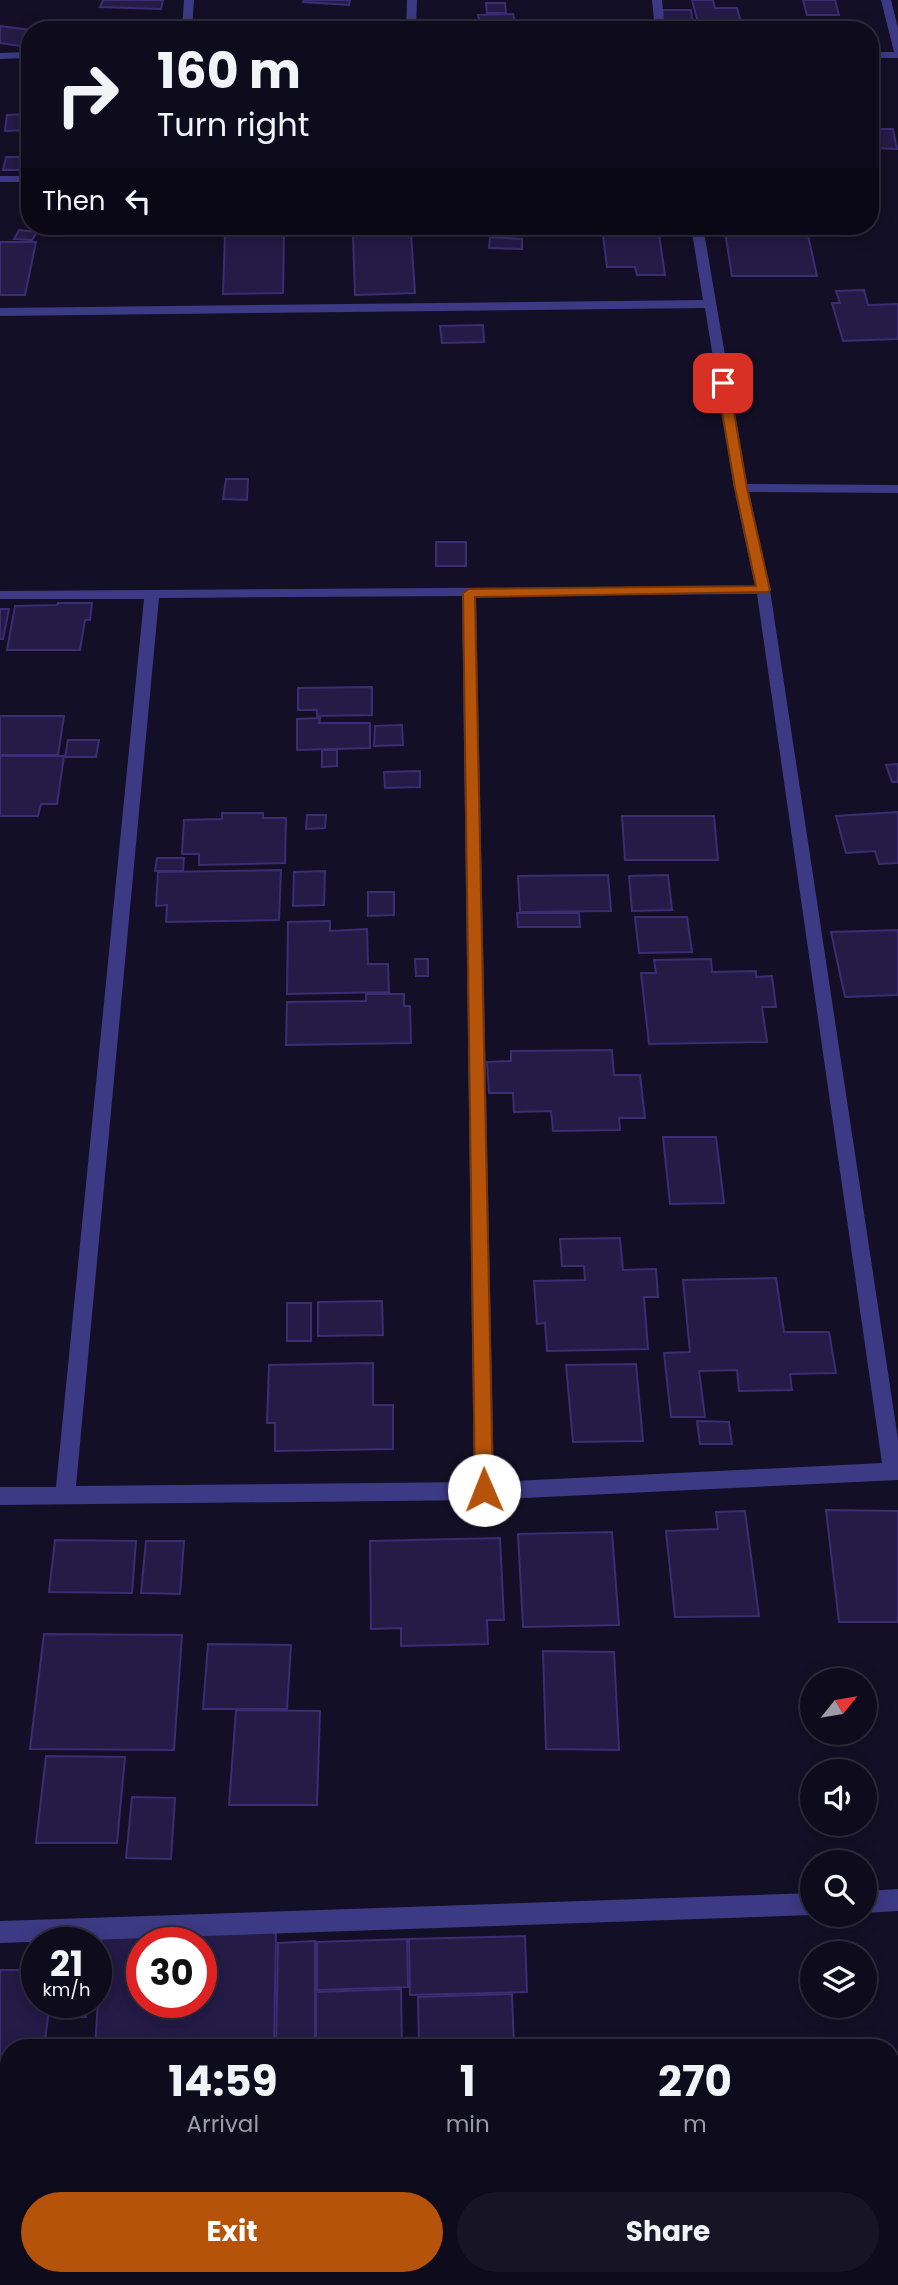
<!DOCTYPE html>
<style>
:root{--surface:#0e0b1c;--page:#171425;--text:#f1f3f6;--muted:#9b9ba3;--line:#2e2b3b;--accent:#b45309}
body{margin:0;font-family:Poppins,sans-serif;background:var(--page);color:var(--text);height:100vh;display:flex;flex-direction:column;font-size:26px;white-space:nowrap}
*{box-sizing:border-box;margin:0}
p{font-size:23px;color:var(--muted)}
.icon{flex:none;width:38px;height:38px;fill:none;stroke:currentColor;stroke-width:2;stroke-linecap:round;stroke-linejoin:round}
.map{position:relative;flex:1;overflow:hidden}
.panel{position:absolute;left:0px;top:2039px;width:900px;height:247px;display:flex;flex-direction:column;background:var(--surface);border-radius:28px 28px 0 0;box-shadow:0 4px 18px #0003,0 0 0 2px var(--line)}
.panel>*{flex:none}
.guide{position:absolute;left:21px;top:21px;width:858px;height:214px;border-radius:28px;box-shadow:0 4px 18px #0003,0 0 0 2px var(--line);background:#0e0b1c;color:var(--text);overflow:hidden}
.needle{width:46px;rotate:60deg}
.buttons{position:absolute;left:800px;top:1668px;display:grid;gap:14px}
.buttons a{display:grid;place-items:center;width:77px;height:77px;border-radius:50%;background:var(--surface);box-shadow:0 4px 18px #0003,0 0 0 2px var(--line);font-size:35px}
.speed{position:absolute;left:21px;top:1927px;display:flex;gap:14px;font-size:35px;font-weight:700;text-align:center}
.speed>*{display:grid;place-content:center;width:91px;height:91px;border-radius:50%;background:var(--surface);box-shadow:0 4px 18px #0003,0 0 0 2px var(--line);line-height:1}
.speed small{font-size:18px;font-weight:400}
.speed .limit{border:10px solid #d22;background:#fff;color:#111}
.pin{position:absolute;display:grid;place-items:center;width:60px;height:60px;color:#fff;margin:-30px;border-radius:14px;box-shadow:0 4px 10px #0006}
.me{position:absolute;width:77px;margin:-38px;rotate:359deg;stroke-linejoin:round;filter:drop-shadow(0 0 5px #0008)}
.turn{display:flex;align-items:center;gap:24px;height:147px;padding:0 21px;font-size:32px}
.turn .icon{width:91px;height:91px;stroke-width:2.5}
.turn b{display:block;font-size:49px;line-height:60px}
.then{display:flex;align-items:center;height:66px;padding:0 21px;background:#0003;gap:14px;font-size:26px}
.eta{display:flex;justify-content:space-evenly;align-items:center;height:119px;text-align:center}
.eta b{font-size:42px;font-weight:700;line-height:49px}
.button{display:flex;gap:14px;margin-top:auto;padding:14px 21px}
.button a{flex:1;height:80px;border-radius:42px;background:var(--accent);color:#fff;font-size:28px;font-weight:700;line-height:80px;text-align:center}
.button a+a{background:var(--page);color:var(--text)}
.map>svg:first-child{display:block}
</style>
<div class="map">
<svg width="898" height="2285" viewBox="0 0 898 2285">
<rect width="100%" height="100%" fill="#130f26"/>
<g fill="#241b47" stroke="#3b2d73" stroke-width="2" fill-rule="evenodd">
<path d="M103 0H163L161 9 100 7Z"/>
<path d="M304 0H350L349 5 303 2Z"/>
<path d="M692 0H713L715 8H737L743 29 700 30Z"/>
<path d="M803 0H835L839 15H807Z"/>
<path d="M486 3H505L506 13H487Z"/>
<path d="M660 10H691L694 30H664Z"/>
<path d="M513 14 517 29 482 30 478 15Z"/>
<path d="M0 26 30 30V33L20 46 0 43Z"/>
<path d="M30 114V130L5 131 7 115Z"/>
<path d="M870 129H893L897 149 870 148Z"/>
<path d="M6 157H30L29 170H3Z"/>
<path d="M724 226H806L817 276H732Z"/>
<path d="M658 228 665 275H637L635 267H607L602 229Z"/>
<path d="M19 230 37 232 32 240 14 239Z"/>
<path d="M284 233 283 293 223 294 225 234Z"/>
<path d="M353 234H411L415 293 355 295Z"/>
<path d="M490 237 522 239V249L489 248Z"/>
<path d="M0 242H36L25 295H0Z"/>
<path d="M864 290 868 305 898 304V339L843 341 832 303H840L836 291Z"/>
<path d="M483 325 484 342 442 343 440 326Z"/>
<path d="M226 479H248L247 500 223 499Z"/>
<rect x="436" y="542" width="30" height="24"/>
<path d="M58 603H92L90 620H85L80 650H7L15 606 57 605Z"/>
<path d="M0 609H9L3 639H0Z"/>
<path d="M372 687V715L317 716V710H298V688Z"/>
<path d="M0 716H64L58 755H0Z"/>
<path d="M320 718 319 723H370V748L297 750V719Z"/>
<path d="M402 725 403 745 374 746 375 726Z"/>
<path d="M68 740H99L96 757H65Z"/>
<path d="M322 750H337V766L322 767Z"/>
<path d="M0 756H64L57 804H41L38 816H0Z"/>
<path d="M898 764V782H892L886 765Z"/>
<path d="M420 771V787L385 788 384 772Z"/>
<path d="M898 812V863L879 864 875 851 846 853 836 816Z"/>
<path d="M222 813H263V818H286L285 863 199 865V854H182L184 820 222 819Z"/>
<path d="M307 815H326L325 828 306 829Z"/>
<path d="M622 816H714L718 860H625Z"/>
<path d="M157 858H184L183 871H155Z"/>
<path d="M281 870 279 920 166 922 167 905 156 906 158 872Z"/>
<path d="M325 871 324 905 293 906 294 872Z"/>
<path d="M608 875 611 911 520 912 518 876Z"/>
<path d="M668 875 672 910 632 911 629 876Z"/>
<path d="M368 892H394V915L368 916Z"/>
<path d="M517 913H579L580 927H518Z"/>
<path d="M635 917H687L692 952 639 953Z"/>
<path d="M330 921V931L367 929 368 964H388L389 992 287 994 288 922Z"/>
<path d="M898 930V995L845 997 831 932Z"/>
<path d="M415 959H428V976H416Z"/>
<path d="M711 959 712 972 756 971V977L772 976 776 1007H762L767 1042 649 1044 641 973H656L654 960Z"/>
<path d="M366 994H404V1006H410L411 1043 286 1045 287 1002 366 1001Z"/>
<path d="M612 1050 614 1075H640L645 1118H619L620 1130 553 1131 551 1111 514 1112 513 1093H489L487 1062 511 1061V1051Z"/>
<path d="M663 1137H716L724 1203 670 1204Z"/>
<path d="M620 1238 623 1270 656 1269 658 1297H644L648 1349 547 1351 545 1323 537 1324 534 1281 585 1280 584 1266H562L560 1239Z"/>
<path d="M776 1278 784 1332H829L836 1373 790 1374 792 1390 739 1391 737 1370 699 1371 705 1417H671L664 1353 690 1352 683 1280Z"/>
<path d="M382 1301 383 1335 318 1336V1302Z"/>
<rect x="287" y="1303" width="24" height="38"/>
<path d="M373 1363V1405H393V1449L275 1451V1423H267L269 1365Z"/>
<path d="M636 1364 643 1441 573 1442 566 1365Z"/>
<path d="M697 1421 729 1422 732 1444H700Z"/>
<path d="M826 1510 898 1511V1622H839Z"/>
<path d="M745 1511 759 1616 675 1617 666 1531 718 1529 716 1512Z"/>
<path d="M612 1532 619 1625 523 1627 518 1534Z"/>
<path d="M500 1538 504 1620H487L488 1644 401 1646V1628L371 1629 370 1541Z"/>
<path d="M55 1540 136 1541 132 1593 49 1592Z"/>
<path d="M146 1541H184L180 1594 141 1593Z"/>
<path d="M44 1634 182 1635 174 1750 30 1749Z"/>
<path d="M208 1644 291 1645 287 1709H203Z"/>
<path d="M543 1651 614 1652 619 1750 546 1749Z"/>
<path d="M236 1710 320 1711 317 1805H229Z"/>
<path d="M46 1756 125 1757 117 1843H36Z"/>
<path d="M132 1797 175 1798 171 1859 126 1858Z"/>
<path d="M276 1932 274 2048H95L102 1936ZM142 1942H201V2002H142Z"/>
<path d="M525 1936 527 1992 410 1995 409 1939Z"/>
<path d="M407 1939 408 1987 317 1990V1942Z"/>
<path d="M315 1941V2048H276L278 1943Z"/>
<path d="M0 1970H37V2002H50L44 2048H9V2089H0Z"/>
<path d="M401 1989 402 2048H316V1992Z"/>
<path d="M512 1994 514 2048H419L418 1997Z"/>
<path d="M64 2002H88L86 2017H62Z"/>
<rect x="0" y="2115" width="9" height="126"/>
<path d="M39 2277H71L70 2285H38Z"/>
<path d="M80 2277H270V2285H79Z"/>
</g>
<g fill="none" stroke-linecap="round" stroke-linejoin="round">
<g fill="#3d3a85" fill-rule="evenodd">
<path d="M184 0H194L192 30H182Z"/>
<path d="M407 0H417L416 30H406Z"/>
<path d="M652 0H662L665 30H655Z"/>
<path d="M881 0H891L898 28V58H870V52H894Z"/>
<path d="M30 52V58L0 59V53Z"/>
<rect x="0" y="176" width="30" height="6"/>
<path d="M691 226H703L747 484 898 485V493L749 492 770 590 898 1439V1480L484 1500 0 1505V1487H56L144 599H0V591L755 586 734 488 705 308 0 316V308L703 300ZM757 594 882 1463 494 1482 476 596ZM462 596 474 1482 76 1486 159 598Z"/>
<path d="M898 1889V1911L864 1913V1891Z"/>
<path d="M812 1893V1915L0 1943V1921Z"/>
</g>
</g>
<path fill="#b45309" stroke="#753606" stroke-width="2" d="M723 379 729 383 747 488 770 590 768 592 475 597 493 1490 490 1496 484 1498 478 1496 475 1490 463 593 469 589 756 586 735 488 717 383Z"/>
</svg>
<div class="buttons">
<a><svg class="needle" viewBox="-14 -14 28 28"><path d="M0-13l5 13h-10z" fill="#e53935"/><path d="M0 13l5-13h-10z" fill="#9b9ba3"/></svg></a>
<a><svg class="icon" aria-label="sound" viewBox="0 0 24 24"><path d="M4 9h4l5-4v14l-5-4H4zM17 9q2 3 0 6"/></svg></a>
<a><svg class="icon" aria-label="search" viewBox="0 0 24 24"><circle cx="10" cy="10" r="6"/><path d="M15 15l6 6"/></svg></a>
<a><svg class="icon" aria-label="layers" viewBox="0 0 24 24"><path d="M12 4l9 5-9 5-9-5zM3 14l9 5 9-5"/></svg></a>
</div>
<div class="speed"><div>21<small>km/h</small></div><div class="limit">30</div></div>
<div class="pin" style="left:723px;top:383px;background:#d93025"><svg class="icon" aria-label="arrive" viewBox="0 0 24 24"><path d="M6 21V4h12l-3 4 3 4H6"/></svg></div>
<svg class="me" style="left:484px;top:1490px" viewBox="-20 -20 40 40"><circle r="19" fill="#fff"/><path d="M0-13L10 11 0 6-10 11z" fill="#b45309"/></svg>
<div class="guide">
<div class="turn"><svg class="icon" aria-label="right" viewBox="0 0 24 24"><path d="M7 20v-9h11M14 6l5 5-5 5"/></svg><div><b>160 m</b>Turn right</div></div>
<div class="then">Then<svg class="icon" aria-label="left" viewBox="0 0 24 24"><path d="M17 20v-9H6M10 6l-5 5 5 5"/></svg></div>
</div>
<section class="panel">
<div class="eta">
<div><b>14:59</b><p>Arrival</p></div>
<div><b>1</b><p>min</p></div>
<div><b>270</b><p>m</p></div>
</div>
<div class="button"><a>Exit</a><a>Share</a></div>
</section>
</div>
